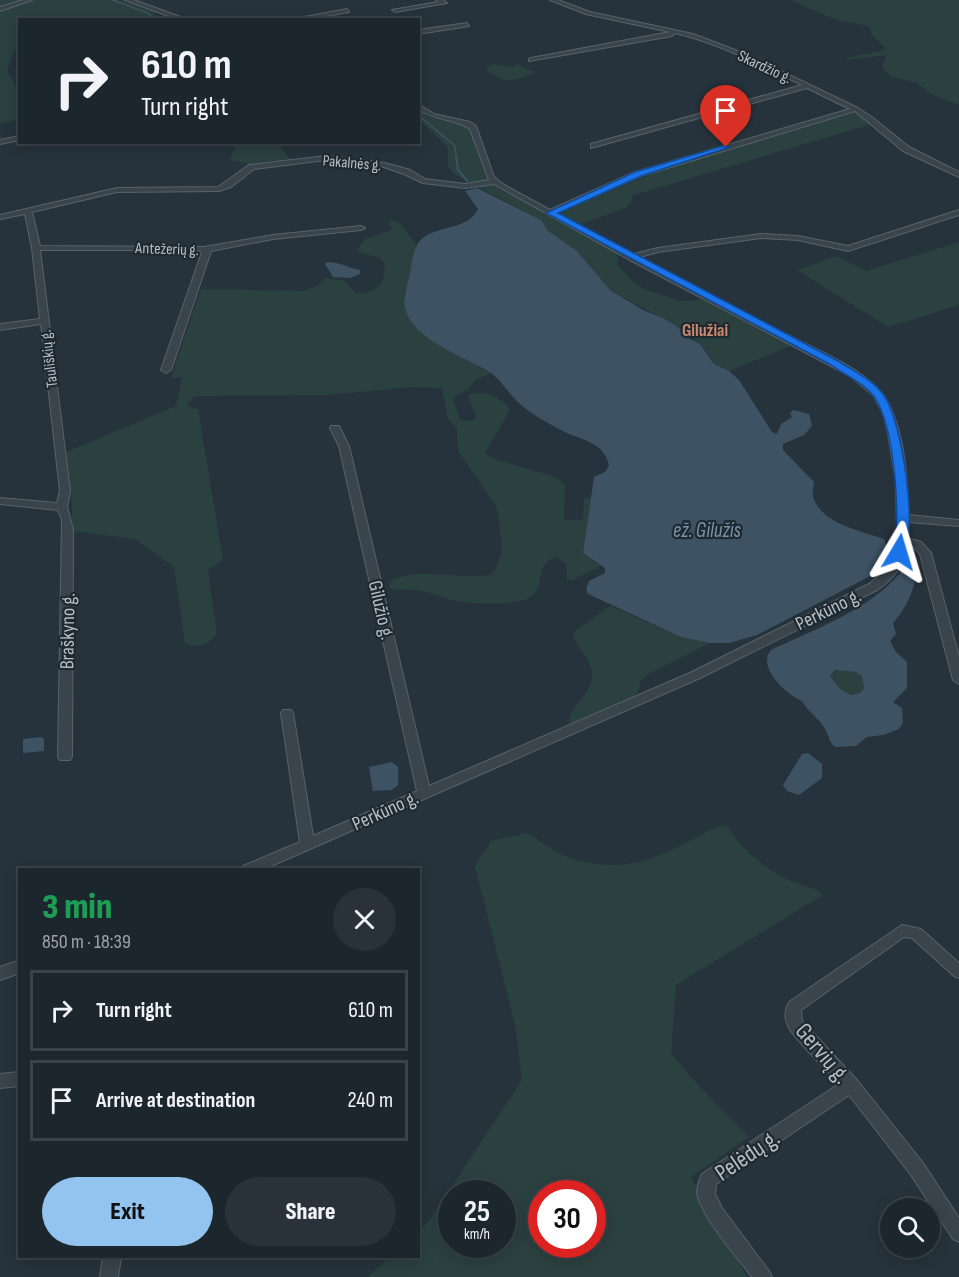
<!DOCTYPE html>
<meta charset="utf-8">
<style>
:root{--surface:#1c262d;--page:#293239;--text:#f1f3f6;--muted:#a0a5aa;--line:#3a4349;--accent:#93c4ef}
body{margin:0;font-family:"Sofia Sans Condensed",sans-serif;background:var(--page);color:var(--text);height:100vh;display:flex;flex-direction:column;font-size:22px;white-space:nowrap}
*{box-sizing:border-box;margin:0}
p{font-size:20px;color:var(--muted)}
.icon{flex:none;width:33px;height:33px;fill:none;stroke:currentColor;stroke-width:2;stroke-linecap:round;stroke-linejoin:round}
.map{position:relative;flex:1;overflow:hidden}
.side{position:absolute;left:18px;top:868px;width:402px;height:390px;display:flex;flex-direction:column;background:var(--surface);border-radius:0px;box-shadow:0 3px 15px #0003,0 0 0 2px var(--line)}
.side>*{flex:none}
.banner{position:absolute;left:18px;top:18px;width:402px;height:126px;border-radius:0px;box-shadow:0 3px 15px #0003,0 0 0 2px var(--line);background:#1c262d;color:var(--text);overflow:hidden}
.controls{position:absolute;left:880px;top:1198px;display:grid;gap:12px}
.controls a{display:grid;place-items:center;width:60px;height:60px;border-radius:50%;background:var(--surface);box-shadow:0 3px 15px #0003,0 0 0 2px var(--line);font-size:30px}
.speed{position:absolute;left:438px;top:1180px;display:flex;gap:12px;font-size:30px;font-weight:700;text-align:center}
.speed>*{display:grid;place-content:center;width:78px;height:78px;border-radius:50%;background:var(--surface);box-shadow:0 3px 15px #0003,0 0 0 2px var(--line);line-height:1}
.speed small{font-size:15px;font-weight:400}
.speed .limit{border:9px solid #d22;background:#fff;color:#111}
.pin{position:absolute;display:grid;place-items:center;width:51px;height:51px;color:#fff;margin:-62px -26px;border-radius:50% 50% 50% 0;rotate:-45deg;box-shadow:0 0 6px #0007}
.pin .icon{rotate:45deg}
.me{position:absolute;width:66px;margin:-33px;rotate:7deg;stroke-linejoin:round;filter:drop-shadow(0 0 4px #0008)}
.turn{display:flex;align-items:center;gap:21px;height:126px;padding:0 24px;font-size:27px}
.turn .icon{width:78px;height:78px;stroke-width:2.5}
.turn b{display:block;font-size:42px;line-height:51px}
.round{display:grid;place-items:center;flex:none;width:63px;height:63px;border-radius:32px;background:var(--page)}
.head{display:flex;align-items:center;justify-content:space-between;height:102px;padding:0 24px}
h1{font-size:36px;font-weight:800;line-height:45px;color:#1e9e55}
.button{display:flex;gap:12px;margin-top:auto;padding:12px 24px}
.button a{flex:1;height:69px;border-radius:36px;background:var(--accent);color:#111;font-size:24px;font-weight:800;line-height:69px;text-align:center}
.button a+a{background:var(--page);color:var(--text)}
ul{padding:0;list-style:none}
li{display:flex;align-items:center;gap:18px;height:81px;margin:0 12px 9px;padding:0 12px;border:3px solid var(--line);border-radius:0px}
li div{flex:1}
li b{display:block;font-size:22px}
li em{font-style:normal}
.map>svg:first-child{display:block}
</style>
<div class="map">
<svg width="959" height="1277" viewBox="0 0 959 1277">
<rect width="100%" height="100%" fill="#26333c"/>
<g fill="#2b413f" fill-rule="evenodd">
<path d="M0 0H121L153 12 160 19 20 20 19 49 14 51 7 72C20 86 19 100 19 119L0 124Z"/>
<path d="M790 0H959V105L931 94 917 83 890 76 882 68 886 55 847 60 846 58 885 50V47L871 34V30L867 26 837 20Z"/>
<path d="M494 64 512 67 518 64 535 73C514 81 505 84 487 71V67Z"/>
<path d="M419 109C435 121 455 119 471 129L492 184 550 216 657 172 856 111 872 124 631 196 632 201 626 208 573 227 616 253 619 258 617 264 630 279 646 290 681 301 703 300 790 346 729 371C707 362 714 360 701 345 694 338 685 338 678 327L610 290 589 265 548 231 541 220 454 174 448 167V147L419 120Z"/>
<path d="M277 142 292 162 249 164 230 160 237 143Z"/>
<path d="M391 220 400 223 417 246 404 297 480 368 492 373 475 380 470 388 453 398 460 420 471 421 475 419 476 416 468 396C480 388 502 396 509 409L507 415 485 453 497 460 556 477 565 485 564 519 577 521 583 519 584 499 591 497 583 553 601 566 572 580H567L566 564 556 557C533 566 546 580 534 594 524 607 472 604 457 601 443 598 430 592 417 590 408 589 397 592 389 587L390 582C414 565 460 580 490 575L495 570 502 552 499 520 496 506 458 451 457 428 448 419 442 388 412 387 327 395 195 396 186 405 198 409 223 560 208 570 217 633C208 646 199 647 185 644L174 567 135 539 72 531V502L64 453 176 406 182 377 171 378 201 289 303 291 318 286 325 278 345 281 354 292C374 297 388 283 384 262 376 253 365 257 357 250L365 239 392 230 389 221Z"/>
<path d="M959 242V305L888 327 797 270 836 256 866 271Z"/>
<path d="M610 606 681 637 710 643 648 674 641 680 638 692 634 696 569 725C568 702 601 691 590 665 586 655 577 647 573 636L576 630Z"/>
<path d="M836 670 856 672 862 676 864 688 860 693 851 695 839 688 830 676Z"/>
<path d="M720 825 728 827C741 849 768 872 793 882 803 886 814 886 823 895L676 985 671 1053 697 1084 749 1137 691 1177 747 1277H368L390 1257H418L419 1230 429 1221 522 1080 515 1025 475 866 491 841 527 833C540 840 554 852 567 857 632 878 664 854 720 825ZM452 1194H502V1245H452ZM542 1194H592V1245H542Z"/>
</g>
<g fill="#3d5363" fill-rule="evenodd">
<path d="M477 188 541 220 548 231 577 251 610 290 643 310 663 318 678 327 684 336 700 344 714 364 729 371 739 380 772 432 777 434 781 424 792 417 790 413 793 410 809 414 812 426 804 435 783 444V450L814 482C814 486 812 492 813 496 820 524 862 531 884 539 891 552 884 562 876 573L757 635 729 643H710L681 637 588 594 586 589 589 581 605 573V568L583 553 594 477 605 472 609 466C605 441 579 440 561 430 546 422 531 414 519 403 509 394 501 380 491 373 466 357 412 340 405 308 403 298 407 286 409 277 412 267 412 254 417 245 430 223 467 233 478 209L465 191Z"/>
<path d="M327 262C340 262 348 268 360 270V274L350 278 333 277 325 264Z"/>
<path d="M912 557 917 560C917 586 909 604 893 623L896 634 890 641 896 652 907 662V688L893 702 902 708 903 723 899 729 883 735 867 737 856 746 835 747C829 742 829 735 825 729 819 718 808 712 802 701 787 695 756 667 771 650 815 629 886 604 909 559ZM835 670 856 672 862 676 864 688 860 693 851 695 839 688 830 676Z"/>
<path d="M41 737 44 739V751L23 753V739Z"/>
<path d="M808 753 822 764V778L799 795 787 791 783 785 802 754Z"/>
<path d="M392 762 398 767V785L392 790 373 791 369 767Z"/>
</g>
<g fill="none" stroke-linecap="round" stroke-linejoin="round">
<g stroke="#3d5363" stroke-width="1.5">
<path d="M112 0 148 13 154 20"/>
<path d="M418 115 455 146 456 156"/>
</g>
<path stroke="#3d5363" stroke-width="2" d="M456 155 458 170 467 181"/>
<defs>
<g id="street">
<path d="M23 0H32L0 11V7Z"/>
<path d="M125 0H134L189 20H179Z"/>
<path d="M436 0H443L447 3 395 12 392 10 438 2Z"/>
<path d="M550 0H558L590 12 693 34 748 55 858 108 873 118 909 147 959 172V177L903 151 855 111 641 176 556 213 634 254 658 248 761 234 798 236 848 246 959 210V215L848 251 798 240 761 238 658 252 640 257C686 281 732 306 778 330 808 346 869 370 886 399 904 430 908 480 908 515L959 520V526L908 522 907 538 921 542 931 553 959 657V684L953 680 920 554 913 546 907 545C904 566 894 578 877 590L700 678 262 870H241L243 866 300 842 281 713 283 710H291L293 713 313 836 417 791 339 446 330 428 331 426H339L349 446 429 786 692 672 869 584 888 569 895 550 897 529 896 481 888 433 883 413 873 395 850 376 628 259 494 184 465 188 423 183 404 174 384 167 326 160 254 169 231 187 219 191 117 192 32 212 40 246 204 247 273 235 361 226 365 228 361 230 273 239 211 251 171 370 166 373 161 370 202 252 198 250H40L70 491 67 507 73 529 72 757 70 760H60L58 757 62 520 58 510 0 504V498L57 503 60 491 41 324 0 330V324L40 319 32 248 25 214 0 219V215L117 188 218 187 249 165 326 156 385 163 410 170 425 179 465 184 489 180 470 129C455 119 434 120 418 109V104L434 114 470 122 476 126 494 177 504 185 550 210 635 172 850 109 807 88 591 148V144L802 85C761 66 719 43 675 33L672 36 529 61V59L531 58 670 32 586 14Z"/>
<path d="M347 9 349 12 305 20H288Z"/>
<path d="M467 23 469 26 418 34V30Z"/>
<path d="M20 136V140L0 144V140Z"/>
<path d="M902 925 921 929 959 963V978L954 976 912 938 904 937 801 1010 802 1021 857 1080 923 1163 959 1218V1242L953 1239 911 1175 849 1095 716 1184 715 1194 722 1208 769 1271 772 1277H752C735 1254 707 1224 698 1197 696 1191 699 1181 702 1174L839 1084C828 1071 794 1039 788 1026 784 1018 785 1010 789 1002Z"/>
<path d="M20 960V973L0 980V967Z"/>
<path d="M20 1072V1086L0 1088V1074Z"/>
<path d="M103 1257H121L118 1277H100Z"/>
</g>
</defs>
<use href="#street" stroke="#58626a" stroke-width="2"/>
<use href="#street" fill="#3a444c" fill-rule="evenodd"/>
</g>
<path fill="#1a73e8" stroke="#114b97" stroke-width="1.5" d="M723 146 730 147 641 176 558 213 838 361C854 371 875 381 885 397 902 423 918 529 904 555L899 556 893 552C902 519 894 427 875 398 866 384 845 375 831 365L546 213 635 172Z"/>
<g text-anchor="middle" stroke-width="4.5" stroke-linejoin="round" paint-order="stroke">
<g font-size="16" fill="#b6bfc7" stroke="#1f2931">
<text transform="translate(765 66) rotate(25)" y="6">Skardžio g.</text>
<text transform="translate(352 162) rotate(5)" y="6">Pakalnės g.</text>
<text transform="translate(167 248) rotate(2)" y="6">Antežerių g.</text>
<text transform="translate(48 359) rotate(-97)" y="6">Tauliškių g.</text>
</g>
<g font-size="18" font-weight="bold" fill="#cc886c" stroke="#1f2931">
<text x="705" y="336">Gilužiai</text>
</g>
<g font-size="20" fill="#b6bfc7" stroke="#1f2931">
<text transform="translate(828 609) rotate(-26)" y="7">Perkūno g.</text>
<text transform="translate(382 610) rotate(77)" y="7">Gilužio g.</text>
<text transform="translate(67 631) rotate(-89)" y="7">Braškyno g.</text>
<text transform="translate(385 810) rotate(-24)" y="7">Perkūno g.</text>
</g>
<g font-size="21" font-style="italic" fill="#7994a8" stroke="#1f2931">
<text x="707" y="537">ež. Gilužis</text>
</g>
<g font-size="24" fill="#b6bfc7" stroke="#1f2931">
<text transform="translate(823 1053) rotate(50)" y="8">Gervių g.</text>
<text transform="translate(747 1155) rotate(-34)" y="8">Pelėdų g.</text>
</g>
</g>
</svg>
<div class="controls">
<a><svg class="icon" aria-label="search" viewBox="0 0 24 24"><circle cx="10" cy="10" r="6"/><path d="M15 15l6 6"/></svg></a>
</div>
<div class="speed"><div>25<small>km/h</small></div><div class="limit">30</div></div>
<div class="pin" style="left:726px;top:147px;background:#d93025"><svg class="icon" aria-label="arrive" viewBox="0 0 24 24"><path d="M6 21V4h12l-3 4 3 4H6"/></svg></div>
<svg class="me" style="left:899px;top:552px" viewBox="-20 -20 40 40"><path d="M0-17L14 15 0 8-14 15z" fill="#1a73e8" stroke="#fff" stroke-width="4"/></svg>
<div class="banner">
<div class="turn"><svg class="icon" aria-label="right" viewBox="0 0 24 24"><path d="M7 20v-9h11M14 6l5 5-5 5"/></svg><div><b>610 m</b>Turn right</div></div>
</div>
<section class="side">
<div class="head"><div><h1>3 min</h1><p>850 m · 18:39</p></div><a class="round"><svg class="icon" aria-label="close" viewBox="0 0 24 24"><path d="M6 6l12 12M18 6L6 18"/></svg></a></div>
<ul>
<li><svg class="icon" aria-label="right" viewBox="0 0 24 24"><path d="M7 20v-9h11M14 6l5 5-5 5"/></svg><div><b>Turn right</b></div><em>610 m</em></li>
<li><svg class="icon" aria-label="arrive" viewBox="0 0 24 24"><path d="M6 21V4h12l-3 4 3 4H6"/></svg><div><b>Arrive at destination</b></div><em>240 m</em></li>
</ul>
<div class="button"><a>Exit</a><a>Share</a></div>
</section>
</div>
